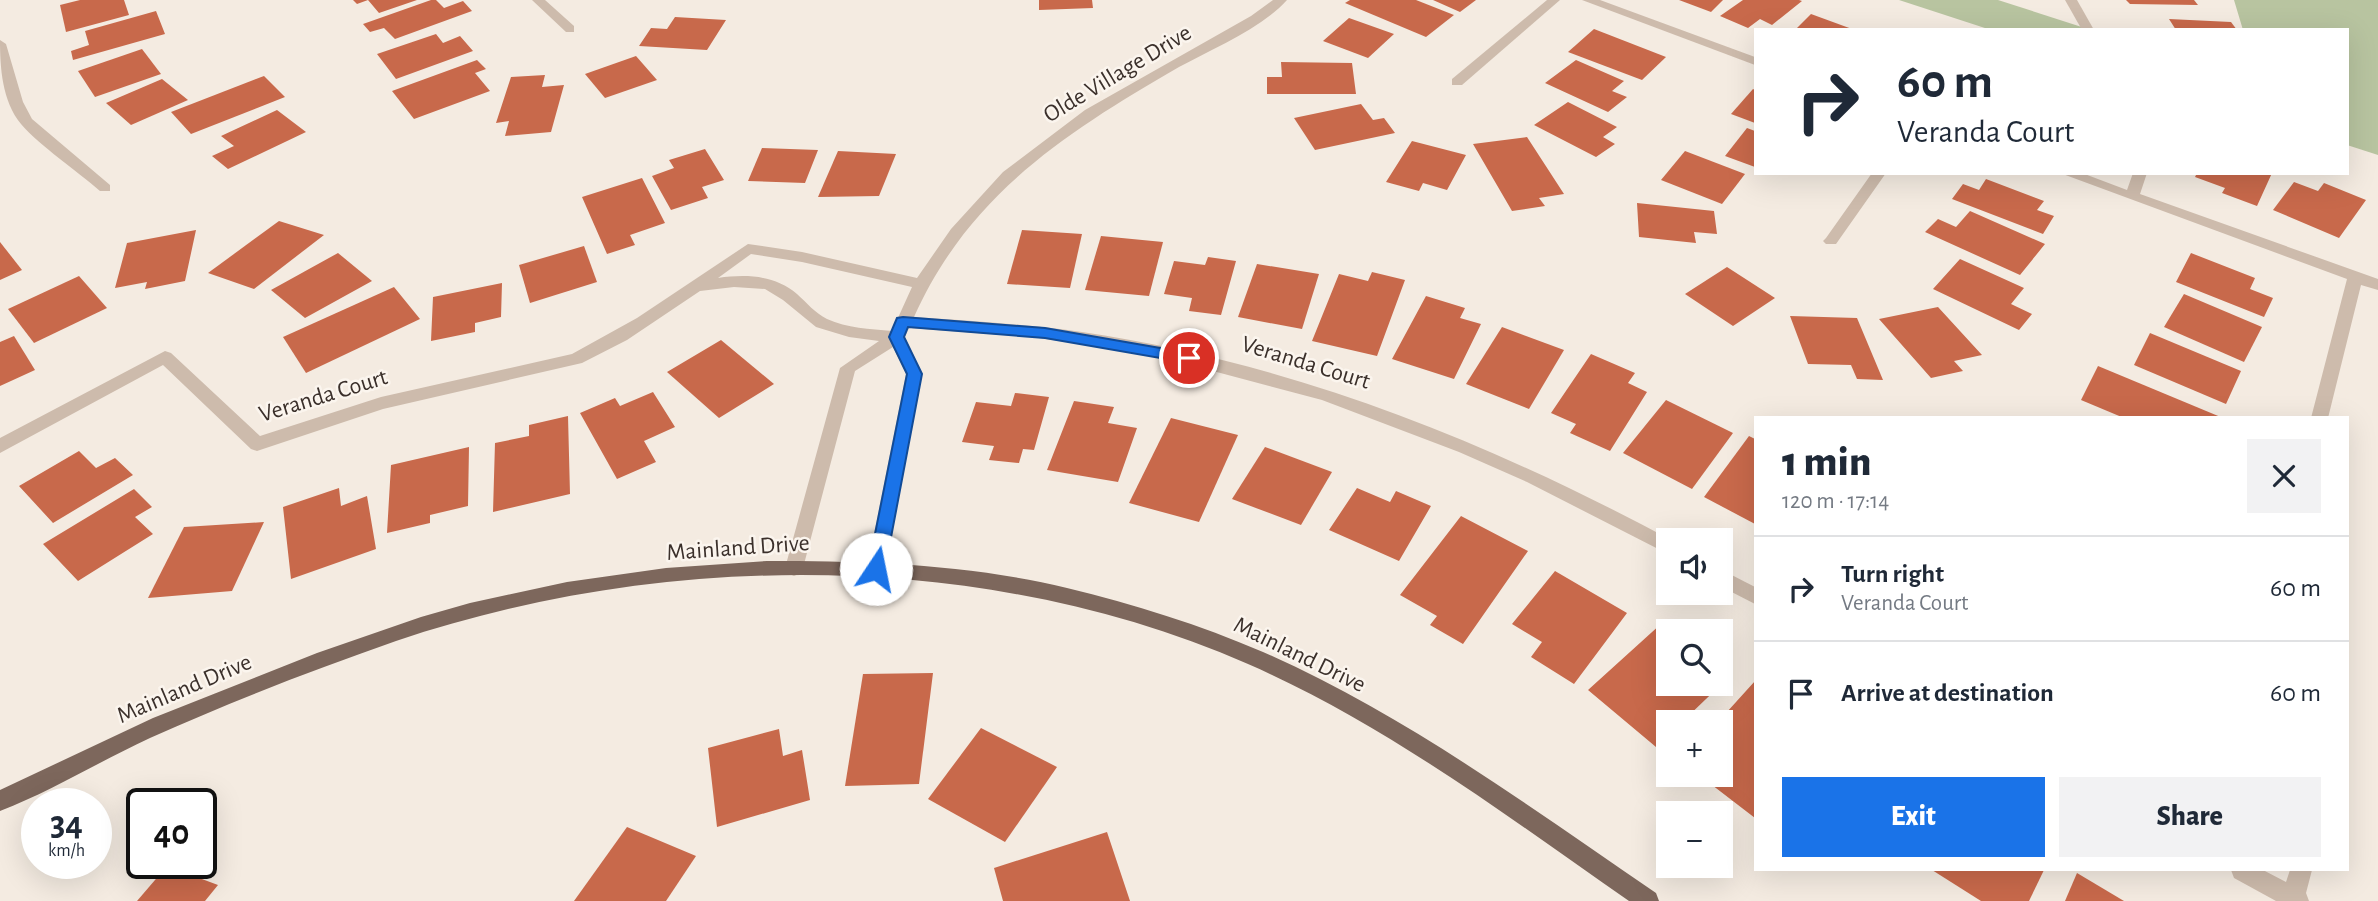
<!DOCTYPE html>
<meta charset="utf-8">
<style>
:root{--surface:#fff;--page:#f2f2f3;--text:#1f2937;--muted:#747a83;--line:#e0e1e3;--accent:#1a73e8}
body{margin:0;font-family:"Alegreya Sans",sans-serif;background:var(--page);color:var(--text);height:100vh;display:flex;flex-direction:column;font-size:26px;white-space:nowrap}
*{box-sizing:border-box;margin:0}
p{font-size:23px;color:var(--muted)}
.icon{flex:none;width:38px;height:38px;fill:none;stroke:currentColor;stroke-width:2;stroke-linecap:round;stroke-linejoin:round}
.map{position:relative;flex:1;overflow:hidden}
.details{position:absolute;left:1754px;top:416px;width:595px;height:455px;display:flex;flex-direction:column;background:var(--surface);border-radius:0px;box-shadow:0 7px 28px #0002}
.details>*{flex:none}
.top-card{position:absolute;left:1754px;top:28px;width:595px;height:147px;border-radius:0px;box-shadow:0 7px 28px #0002;background:#fff;color:var(--text);overflow:hidden}
.controls{position:absolute;left:1656px;top:528px;display:grid;gap:14px}
.controls a{display:grid;place-items:center;width:77px;height:77px;border-radius:0px;background:var(--surface);box-shadow:0 7px 28px #0002;font-size:35px}
.speed{position:absolute;left:21px;top:788px;display:flex;gap:14px;font-size:35px;font-weight:700;text-align:center}
.speed>*{display:grid;place-content:center;width:91px;height:91px;border-radius:50%;background:var(--surface);box-shadow:0 7px 28px #0002;line-height:1}
.speed small{font-size:18px;font-weight:400}
.speed .limit{border:4px solid #111;border-radius:10px;background:#fff;color:#111}
.pin{position:absolute;display:grid;place-items:center;width:60px;height:60px;color:#fff;margin:-30px;border:4px solid #fff;border-radius:50%;box-shadow:0 2px 7px #0007}
.me{position:absolute;width:77px;margin:-38px;rotate:11deg;stroke-linejoin:round;filter:drop-shadow(0 0 5px #0008)}
.turn{display:flex;align-items:center;gap:24px;height:147px;padding:0 28px;font-size:32px}
.turn .icon{width:91px;height:91px;stroke-width:2.5}
.turn b{display:block;font-size:49px;line-height:60px}
.round{display:grid;place-items:center;flex:none;width:74px;height:74px;border-radius:0px;background:var(--page)}
.summary{display:flex;align-items:center;justify-content:space-between;height:119px;padding:0 28px}
h1{font-size:42px;font-weight:800;line-height:52px}
.action{display:flex;gap:14px;margin-top:auto;padding:14px 28px}
.action a{flex:1;height:80px;border-radius:0px;background:var(--accent);color:#fff;font-size:28px;font-weight:800;line-height:80px;text-align:center}
.action a+a{background:var(--page);color:var(--text)}
ul{padding:0;list-style:none}
li{display:flex;align-items:center;gap:21px;height:105px;padding:0 28px;border-top:2px solid var(--line)}
li div{flex:1}
li b{display:block;font-size:26px}
li em{font-style:normal}
.map>svg:first-child{display:block}
</style>
<div class="map">
<svg width="2378" height="901" viewBox="0 0 2378 901">
<rect width="100%" height="100%" fill="#f4ebe1"/>
<g fill="#b8c4a0">
<path d="M1899 0H1998L2091 30H1991Z"/>
<path d="M2234 0H2378V155L2347 145V30H2243Z"/>
</g>
<g fill="#c8694b">
<path d="M80 0H124L129 15 66 32 60 5Z"/>
<path d="M353 0H417L379 13 368 0 357 4Z"/>
<path d="M431 0H436L444 8 463 1 472 11 395 39 384 28 370 32 363 24Z"/>
<path d="M1039 0H1092L1093 8 1039 10Z"/>
<path d="M1350 0H1416L1454 15 1426 37 1345 3Z"/>
<path d="M1433 0H1476L1460 12Z"/>
<path d="M1679 0H1723L1711 12Z"/>
<path d="M1743 0H1799L1802 1 1772 25 1760 19 1748 28 1720 16Z"/>
<path d="M2126 0H2194L2198 5 2130 4Z"/>
<path d="M156 11 165 34 73 60 71 51 89 45 85 31Z"/>
<path d="M1811 14 1852 29V30H1795Z"/>
<path d="M675 17 726 20 707 50 639 46 651 28 667 29Z"/>
<path d="M1349 18 1394 34 1368 58 1323 41Z"/>
<path d="M2169 19 2231 22 2237 30H2176Z"/>
<path d="M1594 29 1666 57 1642 80 1568 52Z"/>
<path d="M436 34 443 43 460 36 473 51 396 79 377 54Z"/>
<path d="M142 49 161 74 95 97 78 71Z"/>
<path d="M636 56 657 80 605 98 585 74Z"/>
<path d="M477 60 486 69 475 73 490 91 414 119 392 91Z"/>
<path d="M1576 60 1624 81 1612 91 1627 97 1608 112 1545 83Z"/>
<path d="M1281 62 1352 63 1356 94H1267V77H1282Z"/>
<path d="M545 75 542 87 564 85 551 132 505 136 509 121 496 123 511 77Z"/>
<path d="M264 76 285 97 191 134 171 112Z"/>
<path d="M162 79 188 100 131 125 106 103Z"/>
<path d="M1753 89 1755 90V123L1731 114Z"/>
<path d="M1568 102 1617 127 1603 137 1615 144 1596 157 1534 125Z"/>
<path d="M1361 104 1373 120 1384 118 1395 133 1315 150 1294 118Z"/>
<path d="M277 110 306 132 228 169 212 156 234 146 221 136Z"/>
<path d="M1747 128 1755 131V167L1725 156Z"/>
<path d="M1527 137 1564 194 1539 198 1545 206 1512 211 1473 144Z"/>
<path d="M1412 141 1466 155 1447 190 1423 183 1419 191 1386 182Z"/>
<path d="M762 148 818 150 805 183 748 181Z"/>
<path d="M705 149 724 180 702 187 708 198 671 210 652 176 674 168 669 160Z"/>
<path d="M838 151 896 154 879 196 818 197Z"/>
<path d="M1685 151 1745 174 1722 204 1661 180Z"/>
<path d="M2197 173H2272L2257 206 2222 193 2225 188 2195 177Z"/>
<path d="M642 178 665 223 630 235 635 245 607 254 582 197Z"/>
<path d="M1986 179 2044 201 2037 210 2054 216 2043 234 1952 199 1963 184 1979 190Z"/>
<path d="M2294 182 2318 191 2324 183 2366 200 2339 238 2273 210Z"/>
<path d="M1637 203 1714 211 1717 234 1694 232 1696 243 1639 237Z"/>
<path d="M1970 211 2045 244 2020 275 1925 232 1938 219 1956 227Z"/>
<path d="M279 221 324 235 254 289 208 273Z"/>
<path d="M196 230 185 281 145 289 147 282 115 288 127 243Z"/>
<path d="M1022 230 1082 234 1070 288 1007 284Z"/>
<path d="M1101 236 1163 242 1149 296 1085 290Z"/>
<path d="M0 242 22 270 0 280Z"/>
<path d="M584 246 597 282 530 303 519 265Z"/>
<path d="M338 253 372 281 305 318 271 290Z"/>
<path d="M2191 253 2255 278 2250 289 2273 298 2264 317 2176 282Z"/>
<path d="M1208 257 1236 261 1221 315 1189 311 1192 298 1164 294 1174 261 1205 265Z"/>
<path d="M1960 259 2024 288 2011 304 2032 314 2019 330 1933 289Z"/>
<path d="M1257 264 1319 274 1302 329 1238 317Z"/>
<path d="M1727 267 1775 298 1733 326 1685 294Z"/>
<path d="M1372 272 1405 280 1377 356 1312 341 1339 274 1368 281Z"/>
<path d="M79 276 107 308 34 343 8 309Z"/>
<path d="M502 283 501 317 475 323V332L431 341 433 297Z"/>
<path d="M394 287 420 319 306 373 283 337Z"/>
<path d="M2184 294 2262 327 2244 362 2164 327Z"/>
<path d="M1426 296 1465 308 1460 318 1481 324 1454 379 1392 359Z"/>
<path d="M1938 307 1982 355 1954 361 1963 371 1931 378 1879 319Z"/>
<path d="M1790 316 1857 318 1883 380 1857 379 1851 365 1808 364Z"/>
<path d="M1502 327 1564 350 1529 409 1466 384Z"/>
<path d="M2150 333 2241 371 2226 404 2134 365Z"/>
<path d="M14 336 35 370 0 386V342Z"/>
<path d="M721 340 774 384 719 418 667 372Z"/>
<path d="M1591 354 1635 373 1628 383 1647 392 1610 451 1570 433 1576 424 1551 413Z"/>
<path d="M2098 366 2223 418H2124L2081 400Z"/>
<path d="M653 392 675 427 644 441 656 462 617 479 580 413 615 398 620 406Z"/>
<path d="M1015 393 1049 397 1034 450 1023 449 1019 463 989 460 994 446 962 442 976 402 1011 406Z"/>
<path d="M1666 400 1733 433 1692 489 1623 453Z"/>
<path d="M1074 401 1114 407 1108 423 1137 428 1118 482 1047 470Z"/>
<path d="M568 416 570 494 493 512 495 443 529 436V425Z"/>
<path d="M1171 418 1238 435 1199 522 1129 503Z"/>
<path d="M1749 436 1755 439V524L1704 497Z"/>
<path d="M469 447 468 506 430 515V523L387 533 391 465Z"/>
<path d="M1265 447 1332 472 1301 525 1232 499Z"/>
<path d="M79 451 96 468 115 458 133 475 53 523 19 486Z"/>
<path d="M339 488 341 506 367 496 376 549 291 579 283 507Z"/>
<path d="M1357 488 1390 502 1396 491 1431 506 1399 561 1329 530Z"/>
<path d="M134 489 152 507 135 517 153 534 78 581 43 544Z"/>
<path d="M1461 516 1528 551 1463 644 1430 625 1437 616 1400 595Z"/>
<path d="M264 522 232 591 148 598 184 527Z"/>
<path d="M1555 571 1627 613 1574 684 1531 657 1542 642 1512 624Z"/>
<path d="M1662 623 1674 632H1668V684H1720V667L1731 675 1681 723H1668V735L1656 747 1588 690Z"/>
<path d="M933 673 919 784 845 786 863 674Z"/>
<path d="M1755 681V818L1699 775H1720V723H1717Z"/>
<path d="M981 728 1057 767 1005 842 928 799Z"/>
<path d="M779 729 783 756 802 750 810 800 717 827 708 748Z"/>
<path d="M627 827 696 856 666 901H574Z"/>
<path d="M1107 832 1130 901H1003L994 868Z"/>
<path d="M167 866 218 885 205 901H137Z"/>
<path d="M1932 870H2044L2029 901H1981Z"/>
<path d="M2077 873 2124 901H2065Z"/>
</g>
<g fill="none" stroke-linecap="round" stroke-linejoin="round">
<g fill="#cdbbac" fill-rule="evenodd">
<path d="M532 0H545L574 26V32H566Z"/>
<path d="M1273 0H1287C1262 28 1212 49 1179 67 1067 132 969 194 914 317 970 321 1027 324 1082 332 1292 363 1487 441 1673 541H1668V554L1527 482 1459 452 1322 400 1183 363 1108 348 1032 337 909 328 905 337 922 374 885 569 883 574 876 577 869 574 867 569 906 374 893 347 855 371 803 568 801 573 794 576 787 573 785 568 840 368 879 341 849 337 816 327 783 300 765 289 734 287 700 291 627 340 582 363 383 409 257 451 251 449 163 365 0 453V438L165 351 171 353 260 436 381 397 572 354 637 318 748 244 802 252 917 278 951 229 1003 172 1085 110 1251 16ZM751 254 802 262 912 287 892 331C870 329 847 328 827 319 815 313 807 303 797 294 775 275 746 274 718 278Z"/>
<path d="M1547 0H1560L1462 85H1452V79Z"/>
<path d="M1582 0H1600L1755 57V65Z"/>
<path d="M2065 0H2077L2094 30H2082Z"/>
<path d="M0 40 6 44 23 102 32 119 110 185V191H100C77 171 40 146 21 124 2 101 0 67 0 40Z"/>
<path d="M1872 173H1886L1836 244H1826L1823 241 1826 238Z"/>
<path d="M2060 173H2082L2127 190 2133 173H2147L2140 194 2378 279V290L2361 285 2328 418H2311L2347 279Z"/>
<path d="M1720 569 1755 587V604L1720 586Z"/>
<path d="M2231 870H2263L2286 882 2290 870H2312L2306 893 2309 901H2276L2234 878Z"/>
</g>
<path fill="#7d675c" fill-rule="evenodd" d="M767 561C867 561 968 564 1067 588 1134 604 1200 625 1263 652 1404 714 1530 807 1656 893L1659 901H1629C1507 816 1385 724 1248 664 986 549 665 550 396 641 313 670 230 702 150 738 100 761 52 791 0 811V790L153 718 317 653 421 617 470 603 567 582 666 568Z"/>
</g>
<path fill="#1a73e8" stroke="#114b97" stroke-width="2" d="M903 317 1045 328 1189 353 1197 358 1189 363 1045 338 908 327 904 337 922 374 885 569 876 576 868 569 907 374 889 337 897 318Z"/>
<g text-anchor="middle" stroke-width="5" stroke-linejoin="round" paint-order="stroke">
<g font-size="24" fill="#3b302b" stroke="#fbf5ee">
<text transform="translate(1117 73) rotate(-31)" y="8">Olde Village Drive</text>
<text transform="translate(1306 362) rotate(17)" y="8">Veranda Court</text>
<text transform="translate(323 395) rotate(-17)" y="8">Veranda Court</text>
<text transform="translate(738 547) rotate(-4)" y="8">Mainland Drive</text>
<text transform="translate(1300 654) rotate(26)" y="8">Mainland Drive</text>
<text transform="translate(184 688) rotate(-23)" y="8">Mainland Drive</text>
</g>
</g>
</svg>
<div class="controls">
<a><svg class="icon" aria-label="sound" viewBox="0 0 24 24"><path d="M4 9h4l5-4v14l-5-4H4zM17 9q2 3 0 6"/></svg></a>
<a><svg class="icon" aria-label="search" viewBox="0 0 24 24"><circle cx="10" cy="10" r="6"/><path d="M15 15l6 6"/></svg></a>
<a>+</a>
<a>−</a>
</div>
<div class="speed"><div>34<small>km/h</small></div><div class="limit">40</div></div>
<div class="pin" style="left:1189px;top:358px;background:#d93025"><svg class="icon" aria-label="arrive" viewBox="0 0 24 24"><path d="M6 21V4h12l-3 4 3 4H6"/></svg></div>
<svg class="me" style="left:876px;top:569px" viewBox="-20 -20 40 40"><circle r="19" fill="#fff"/><path d="M0-13L10 11 0 6-10 11z" fill="#1a73e8"/></svg>
<div class="top-card">
<div class="turn"><svg class="icon" aria-label="right" viewBox="0 0 24 24"><path d="M7 20v-9h11M14 6l5 5-5 5"/></svg><div><b>60 m</b>Veranda Court</div></div>
</div>
<section class="details">
<div class="summary"><div><h1>1 min</h1><p>120 m · 17:14</p></div><a class="round"><svg class="icon" aria-label="close" viewBox="0 0 24 24"><path d="M6 6l12 12M18 6L6 18"/></svg></a></div>
<ul>
<li><svg class="icon" aria-label="right" viewBox="0 0 24 24"><path d="M7 20v-9h11M14 6l5 5-5 5"/></svg><div><b>Turn right</b><p>Veranda Court</p></div><em>60 m</em></li>
<li><svg class="icon" aria-label="arrive" viewBox="0 0 24 24"><path d="M6 21V4h12l-3 4 3 4H6"/></svg><div><b>Arrive at destination</b></div><em>60 m</em></li>
</ul>
<div class="action"><a>Exit</a><a>Share</a></div>
</section>
</div>
